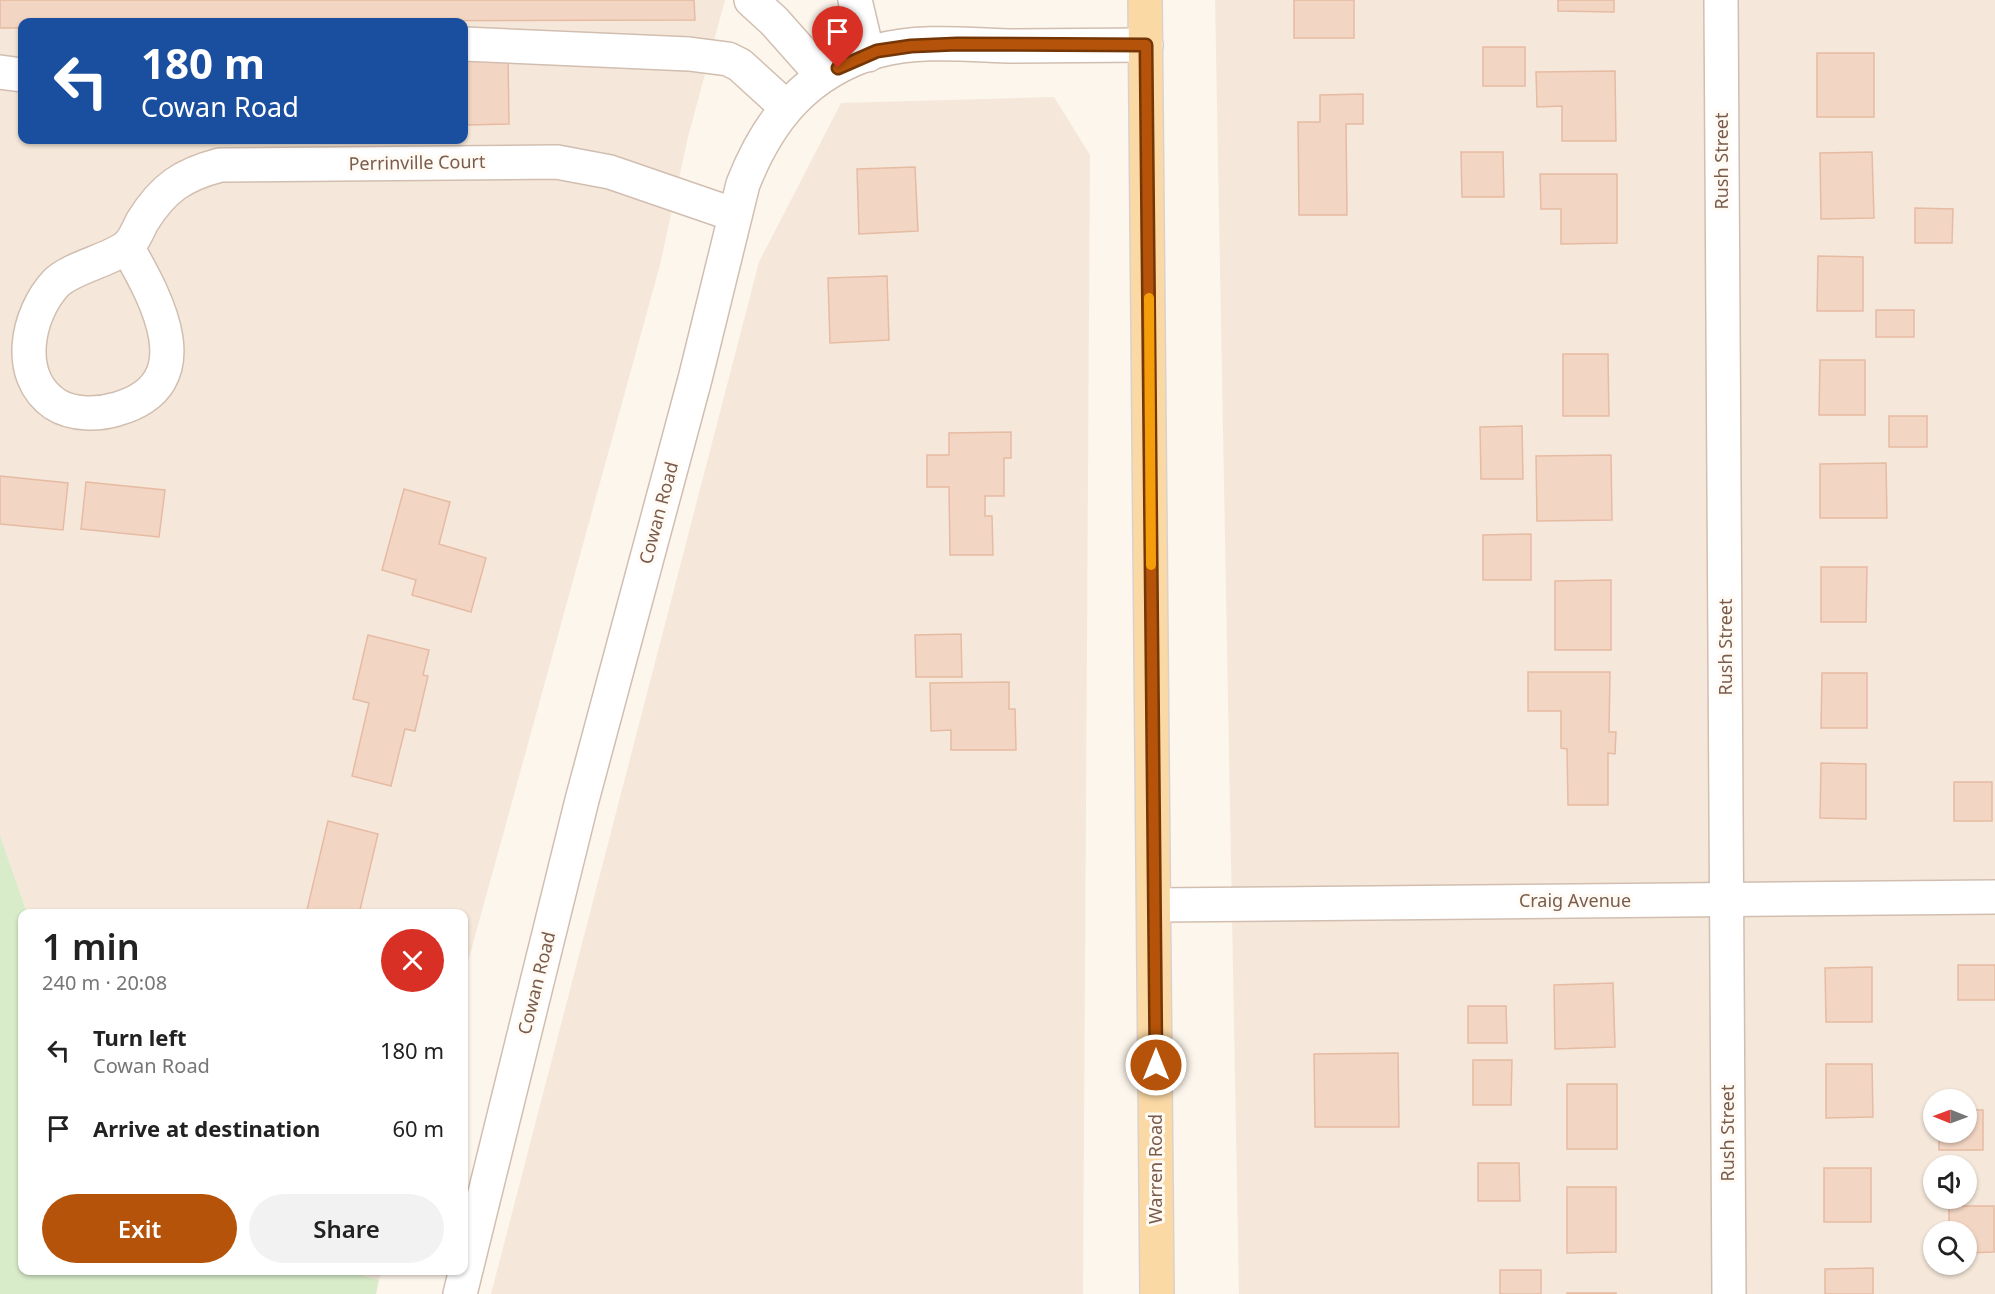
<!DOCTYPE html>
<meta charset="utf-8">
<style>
:root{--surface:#fff;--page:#f2f2f2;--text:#222;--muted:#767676;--accent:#b45309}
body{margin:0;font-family:"Noto Sans",sans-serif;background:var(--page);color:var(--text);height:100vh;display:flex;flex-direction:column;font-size:22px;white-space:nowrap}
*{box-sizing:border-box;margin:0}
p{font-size:20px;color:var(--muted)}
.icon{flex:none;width:33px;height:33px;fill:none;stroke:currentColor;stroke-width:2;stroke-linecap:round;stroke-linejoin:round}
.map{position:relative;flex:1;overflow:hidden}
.details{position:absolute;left:18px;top:909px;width:450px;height:366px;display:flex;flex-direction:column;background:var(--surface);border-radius:12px;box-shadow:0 2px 4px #0004}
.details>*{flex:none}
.top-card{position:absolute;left:18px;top:18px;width:450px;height:126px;border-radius:12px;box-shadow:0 2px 4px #0004;background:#1a4fa0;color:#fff;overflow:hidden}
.needle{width:39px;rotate:271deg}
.fabs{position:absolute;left:1923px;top:1089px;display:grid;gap:12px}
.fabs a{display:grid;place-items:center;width:54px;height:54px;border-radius:50%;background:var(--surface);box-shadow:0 2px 4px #0004;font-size:30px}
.pin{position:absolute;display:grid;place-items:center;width:51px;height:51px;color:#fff;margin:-62px -26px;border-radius:50% 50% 50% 0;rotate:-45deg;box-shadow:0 0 6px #0007}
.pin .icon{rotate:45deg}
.me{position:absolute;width:66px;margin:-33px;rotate:0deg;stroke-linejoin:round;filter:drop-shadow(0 0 4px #0008)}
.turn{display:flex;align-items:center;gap:21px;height:126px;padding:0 24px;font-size:27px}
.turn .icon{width:78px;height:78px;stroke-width:2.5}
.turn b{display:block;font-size:42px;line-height:51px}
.round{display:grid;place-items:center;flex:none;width:63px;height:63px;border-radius:32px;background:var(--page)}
.headline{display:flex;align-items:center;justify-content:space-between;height:102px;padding:0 24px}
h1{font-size:36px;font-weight:600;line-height:45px}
.primary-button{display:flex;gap:12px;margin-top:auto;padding:12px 24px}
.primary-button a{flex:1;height:69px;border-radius:36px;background:var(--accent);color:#fff;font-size:24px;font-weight:600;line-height:69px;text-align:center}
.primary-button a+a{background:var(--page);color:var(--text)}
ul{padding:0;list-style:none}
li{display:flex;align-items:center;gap:18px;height:78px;padding:0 24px}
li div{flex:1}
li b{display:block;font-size:22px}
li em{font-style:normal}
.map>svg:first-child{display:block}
</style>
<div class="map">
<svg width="1995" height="1294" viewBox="0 0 1995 1294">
<rect width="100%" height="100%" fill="#fdf6ec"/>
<g fill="#f5e8da" fill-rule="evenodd">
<path d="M0 0H725L688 137 660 265 464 976V914L27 913 0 835ZM22 22H464V140H22Z"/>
<path d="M1215 0H1995V1294H1239ZM1934 1100H1966V1132H1934ZM1934 1166H1966V1198H1934ZM1934 1232H1966V1264H1934Z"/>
<path d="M1054 97 1090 155 1083 1294H491L759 262 841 103Z"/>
<path d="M347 1271H382L379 1280Z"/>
</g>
<path fill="#d8ecc9" d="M0 835 27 913 22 914V1270L347 1271 379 1280 376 1294H0Z"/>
<g fill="#f3d5c3" stroke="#e6bba3" stroke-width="1.5">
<path d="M0 0H694L695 20 22 22V28H0Z"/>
<rect x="1294" y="0" width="60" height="38"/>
<path d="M1558 0H1614V12L1558 11Z"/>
<rect x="1483" y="47" width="42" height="39"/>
<rect x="1817" y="53" width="57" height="64"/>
<path d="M464 55H508L509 124 467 125V132H464Z"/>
<path d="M1615 71 1616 141H1562V106L1537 107 1536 72Z"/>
<path d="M1363 94V124H1346L1347 215H1299L1298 122H1320V95Z"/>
<path d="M1461 152H1503L1504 197H1462Z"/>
<path d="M1872 152 1874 218 1821 219 1820 153Z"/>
<path d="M915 167 918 231 859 234 857 169Z"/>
<path d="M1540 174H1617V243L1561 244V209H1541Z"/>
<path d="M1915 208 1953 209 1952 243H1915Z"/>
<path d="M1818 256 1863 257V311H1817Z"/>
<path d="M887 276 889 340 830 343 828 278Z"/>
<rect x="1876" y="310" width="38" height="27"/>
<path d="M1563 354H1608L1609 416H1563Z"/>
<path d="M1820 360H1865V415H1819Z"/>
<rect x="1889" y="416" width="38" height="31"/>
<path d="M1522 426 1523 479H1481L1480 427Z"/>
<path d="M1011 432V458H1004V496H985V516H992L993 555H950L949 487H927V455H949V433Z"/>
<path d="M1611 455 1612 520 1537 521 1536 456Z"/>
<path d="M1886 463 1887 518H1820V464Z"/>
<path d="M0 476 68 483 63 530 0 524Z"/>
<path d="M86 482 165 490 159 537 81 529Z"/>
<path d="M404 489 450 502 439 544 486 558 471 612 412 595 416 580 382 570Z"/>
<path d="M1531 534V580H1483V535Z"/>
<path d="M1821 567H1867L1866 622H1821Z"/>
<path d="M1611 580V650H1555V581Z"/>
<path d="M961 634 962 677H916L915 635Z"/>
<path d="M368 635 429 650 423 675 428 676 415 731 405 729 391 786 352 776 369 703 353 699Z"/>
<path d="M1528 672H1610L1609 732H1616L1615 754 1608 753V805H1568L1567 749 1561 748V711H1528Z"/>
<path d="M1822 673H1867V728H1821Z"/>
<path d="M1009 682V709H1015L1016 750H951V730L931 731 930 683Z"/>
<path d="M1821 763 1866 764V819L1820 818Z"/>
<rect x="1954" y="782" width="38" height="39"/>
<path d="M328 821 378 834 359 914H306Z"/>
<rect x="1958" y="965" width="37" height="35"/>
<path d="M1872 967V1022H1826L1825 968Z"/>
<path d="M1613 983 1615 1047 1555 1049 1554 985Z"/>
<path d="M1468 1006H1506L1507 1043H1468Z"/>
<path d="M1398 1053 1399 1127H1315L1314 1054Z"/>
<path d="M1473 1060H1512L1511 1105H1473Z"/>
<path d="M1826 1064H1872L1873 1117 1826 1118Z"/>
<rect x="1567" y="1084" width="50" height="65"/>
<path d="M1966 1110H1983V1150H1939V1132H1966Z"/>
<path d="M1478 1163H1519L1520 1201H1478Z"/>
<rect x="1824" y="1168" width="47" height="54"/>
<path d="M1567 1187H1616V1252L1567 1253Z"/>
<path d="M1949 1206H1994V1252L1966 1253V1232H1949Z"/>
<path d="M1873 1268V1294H1825V1269Z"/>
<rect x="1500" y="1270" width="41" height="24"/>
<rect x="1567" y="1293" width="49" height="1"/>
</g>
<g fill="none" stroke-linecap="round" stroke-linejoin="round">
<defs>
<g id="minor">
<path d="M751 0 774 21 822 75"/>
<path d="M855 0 868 55"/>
<path d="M1721 0 1729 1294"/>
<path d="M464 44 689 54 728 59 740 65 786 107"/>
<path d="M0 72 22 75"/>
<path d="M127 247C157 299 204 384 117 409 98 415 72 415 55 404 14 376 27 314 56 283 71 268 107 261 125 248 133 243 138 230 142 222 163 188 182 175 220 165L557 162 610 172 735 215"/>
<path d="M1155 905 1995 897"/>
<path d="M460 1294 582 800 695 379 743 184C769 118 807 72 877 51 920 39 970 45 1014 46 1058 46 1102 45 1146 45"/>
</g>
<path id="major" d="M1145 0 1157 1294"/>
</defs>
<use href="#minor" stroke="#d1beb0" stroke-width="36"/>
<use href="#major" stroke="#dad1cd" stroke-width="36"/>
<use href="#minor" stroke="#fff" stroke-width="33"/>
<use href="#major" stroke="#fbd9a5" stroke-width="33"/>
</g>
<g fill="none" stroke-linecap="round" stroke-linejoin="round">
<defs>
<path id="route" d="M838 68 877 51 911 46 957 44 1146 45 1156 1065"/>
</defs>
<use href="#route" stroke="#753606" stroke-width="15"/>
<use href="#route" stroke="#b45309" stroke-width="10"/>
<path stroke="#f59e0b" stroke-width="10" d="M1149 298 1151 565"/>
</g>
<g text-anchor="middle" stroke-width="6" stroke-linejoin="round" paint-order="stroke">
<g font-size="18" fill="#7a5c4d" stroke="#fffaf3">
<text transform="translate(1722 161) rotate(-90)" y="6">Rush Street</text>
<text transform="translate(417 163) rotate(-1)" y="6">Perrinville Court</text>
<text transform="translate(659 513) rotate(-75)" y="6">Cowan Road</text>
<text transform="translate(1726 647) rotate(-90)" y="6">Rush Street</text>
<text x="1575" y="907">Craig Avenue</text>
<text transform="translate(537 983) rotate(-76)" y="6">Cowan Road</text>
<text transform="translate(1728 1133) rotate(-90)" y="6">Rush Street</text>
<text transform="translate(1156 1169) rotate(-90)" y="6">Warren Road</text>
</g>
</g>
</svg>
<div class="fabs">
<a><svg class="needle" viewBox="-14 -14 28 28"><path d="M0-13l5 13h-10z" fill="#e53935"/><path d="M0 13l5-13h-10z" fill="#767676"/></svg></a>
<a><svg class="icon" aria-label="sound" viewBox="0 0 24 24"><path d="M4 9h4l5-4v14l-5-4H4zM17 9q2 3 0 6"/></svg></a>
<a><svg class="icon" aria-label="search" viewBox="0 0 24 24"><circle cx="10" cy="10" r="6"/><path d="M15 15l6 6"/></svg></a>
</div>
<div class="pin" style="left:838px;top:68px;background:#d93025"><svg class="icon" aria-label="arrive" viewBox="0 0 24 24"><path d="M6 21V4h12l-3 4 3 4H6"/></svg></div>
<svg class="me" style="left:1156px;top:1065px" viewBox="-20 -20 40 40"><circle r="17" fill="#b45309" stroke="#fff" stroke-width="3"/><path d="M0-11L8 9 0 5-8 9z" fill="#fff"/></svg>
<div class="top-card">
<div class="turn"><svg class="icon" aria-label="left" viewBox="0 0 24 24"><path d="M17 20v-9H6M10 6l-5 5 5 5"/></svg><div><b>180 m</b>Cowan Road</div></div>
</div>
<section class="details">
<div class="headline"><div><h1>1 min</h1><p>240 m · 20:08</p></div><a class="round" style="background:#d93025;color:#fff"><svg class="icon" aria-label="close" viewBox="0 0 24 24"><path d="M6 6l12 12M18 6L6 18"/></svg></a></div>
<ul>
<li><svg class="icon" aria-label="left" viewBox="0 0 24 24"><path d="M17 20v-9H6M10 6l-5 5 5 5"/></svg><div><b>Turn left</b><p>Cowan Road</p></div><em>180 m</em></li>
<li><svg class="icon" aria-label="arrive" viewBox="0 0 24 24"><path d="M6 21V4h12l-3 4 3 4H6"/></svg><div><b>Arrive at destination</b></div><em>60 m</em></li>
</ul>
<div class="primary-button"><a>Exit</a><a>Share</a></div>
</section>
</div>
